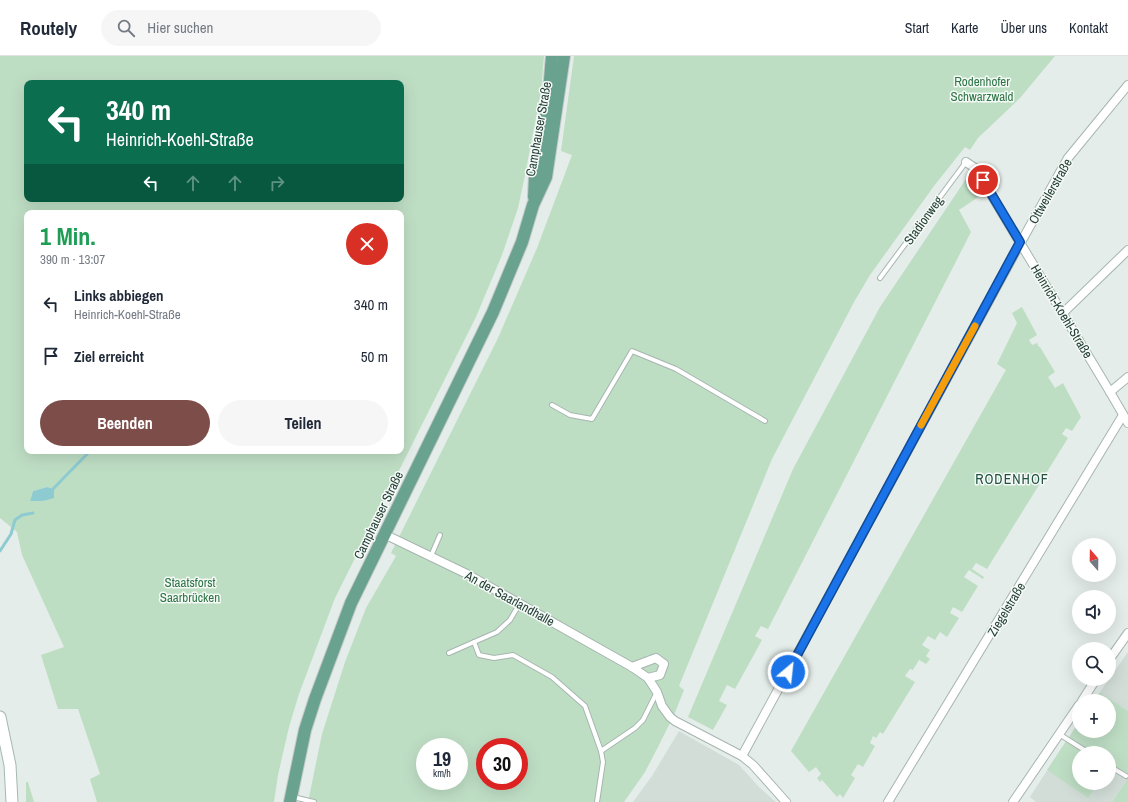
<!DOCTYPE html>
<html lang="de">
<meta charset="utf-8">
<style>
:root{--surface:#fff;--page:#f6f6f7;--text:#1f2937;--muted:#747a83;--line:#e0e1e3;--accent:#7d4e49}
body{margin:0;font-family:"Archivo Narrow",sans-serif;background:var(--page);color:var(--text);height:100vh;display:flex;flex-direction:column;font-size:15px;white-space:nowrap}
*{box-sizing:border-box;margin:0}
p{font-size:13px;color:var(--muted)}
.icon{flex:none;width:22px;height:22px;fill:none;stroke:currentColor;stroke-width:2;stroke-linecap:round;stroke-linejoin:round}
.map{position:relative;flex:1;overflow:hidden}
.sheet{position:absolute;left:24px;top:154px;width:380px;height:244px;display:flex;flex-direction:column;background:var(--surface);border-radius:8px;box-shadow:0 4px 16px #0002}
.sheet>*{flex:none}
.guide{position:absolute;left:24px;top:24px;width:380px;height:122px;border-radius:8px;box-shadow:0 4px 16px #0002;background:#0b6e4f;color:#fff;overflow:hidden}
.needle{width:26px;rotate:340deg}
.controls{position:absolute;left:1072px;top:482px;display:grid;gap:8px}
.controls a{display:grid;place-items:center;width:44px;height:44px;border-radius:50%;background:var(--surface);box-shadow:0 4px 16px #0002;font-size:20px}
.speed{position:absolute;left:416px;top:682px;display:flex;gap:8px;font-size:20px;font-weight:700;text-align:center}
.speed>*{display:grid;place-content:center;width:52px;height:52px;border-radius:50%;background:var(--surface);box-shadow:0 4px 16px #0002;line-height:1}
.speed small{font-size:10px;font-weight:400}
.speed .limit{border:6px solid #d22;background:#fff;color:#111}
.pin{position:absolute;display:grid;place-items:center;width:34px;height:34px;color:#fff;margin:-17px;border:2px solid #fff;border-radius:50%;box-shadow:0 1px 4px #0007}
.me{position:absolute;width:44px;margin:-22px;rotate:28deg;stroke-linejoin:round;filter:drop-shadow(0 0 3px #0008)}
.turn{display:flex;align-items:center;gap:14px;height:84px;padding:0 16px;font-size:18px}
.turn .icon{width:52px;height:52px;stroke-width:2.5}
.turn b{display:block;font-size:28px;line-height:34px}
.lanes{display:flex;align-items:center;height:38px;padding:0 16px;background:#0003;justify-content:center;gap:20px;direction:ltr}
.lanes .off{opacity:.35}
.round{display:grid;place-items:center;flex:none;width:42px;height:42px;border-radius:21px;background:var(--page)}
.overview{display:flex;align-items:center;justify-content:space-between;height:68px;padding:0 16px}
h1{font-size:24px;font-weight:700;line-height:30px;color:#1e9e55}
.action{display:flex;gap:8px;margin-top:auto;padding:8px 16px}
.action a{flex:1;height:46px;border-radius:24px;background:var(--accent);color:#fff;font-size:16px;font-weight:700;line-height:46px;text-align:center}
.action a+a{background:var(--page);color:var(--text)}
ul{padding:0;list-style:none}
li{display:flex;align-items:center;gap:12px;height:52px;padding:0 16px}
li div{flex:1}
li b{display:block;font-size:15px}
li em{font-style:normal}
header{display:flex;align-items:center;gap:24px;box-sizing:border-box;height:56px;padding:0 20px;background:var(--surface);border-bottom:1px solid var(--line)}
header strong{font-size:19px}
nav{display:flex;gap:22px;margin-inline-start:auto;font-size:14px}
.search{width:280px;height:36px;background:var(--page);display:flex;align-items:center;gap:10px;box-sizing:border-box;padding:0 14px;border-radius:22px;color:var(--muted);font-size:15px}
.map>svg:first-child{display:block}
</style>
<header>
<strong>Routely</strong>
<div class="search"><svg class="icon" aria-label="search" viewBox="0 0 24 24"><circle cx="10" cy="10" r="6"/><path d="M15 15l6 6"/></svg>Hier suchen</div>
<nav><a>Start</a><a>Karte</a><a>Über uns</a><a>Kontakt</a></nav>
</header>
<div class="map">
<svg width="1128" height="746" viewBox="0 0 1128 746">
<rect width="100%" height="100%" fill="#e4ede9"/>
<g fill="#d2ddd8">
<path d="M1128 596V655L1100 636Z"/>
<path d="M679 675 739 709 759 731 776 746H633L652 720Z"/>
<path d="M1066 685 1079 697V727H1109V713L1127 724 1112 746H1036L1030 741Z"/>
</g>
<g fill="#bedec4" fill-rule="evenodd">
<path d="M0 0H544L541 36 524 124 518 152 502 199 476 261 335 542 299 638 289 671 278 719 274 746H97L90 723 100 718 78 653H58L41 599 64 591 22 499 17 476 0 462ZM27 27H401V143H27ZM27 157H401V395H27ZM47 431 54 433 44 445H30L33 435Z"/>
<path d="M574 0H1055L1020 42 978 82 970 94 965 91 934 130 870 219 854 246 772 403 679 630 684 634 674 659 658 691 645 716 624 746H308L322 678 345 606 366 552 396 500 391 497 498 282 537 192 572 99 561 95ZM425 691H459V725H425ZM485 691H519V725H485Z"/>
<path d="M972 121 974 122 983 138 959 154 971 176 768 573 761 570 755 580 762 584 735 633 727 629 719 645 727 649 713 674 688 661 793 413 880 251 966 123Z"/>
<path d="M1022 251 1037 279 1029 284 1032 289 1037 287 1039 291H1040L1055 316 1048 321 1055 332 1063 327 1081 361 1072 375 1066 372 1062 378 1068 382 987 513 976 507 972 513 984 521 983 523 969 514 964 521 978 530 962 556 953 551 950 557 959 562 947 581 940 576 935 584 928 580 922 589 930 594 926 600 930 603 926 608 919 604 913 614 910 613 905 620 915 626 883 678 880 676 876 682 873 680 870 687 875 690 863 711 858 708 851 719 855 722 843 742 840 738 837 741 822 724 820 726 817 722 821 718 816 711 809 716 791 695 1003 319 1006 314 997 308 1017 267 1012 257Z"/>
<path d="M1100 636 1128 655V746H1112L1127 724 1109 713V697H1079V727H1098L1088 742 1047 714 1079 666V675H1109V645H1094Z"/>
<path d="M26 726H28L34 746H26Z"/>
</g>
<path fill="#8ecbd1" d="M47 431 54 433V442L43 445H30L33 435Z"/>
<g fill="none" stroke-linecap="round" stroke-linejoin="round">
<g stroke="#8ecbd1" stroke-width="3">
<path d="M51 435 90 395"/>
<path d="M0 495 11 478 15 464 22 459 33 457"/>
</g>
<defs>
<g id="lane">
<path d="M880 222 966 106"/>
<path d="M552 349 570 359 592 363 632 295 676 313 765 365"/>
<path d="M431 500 440 479"/>
<path d="M474 586 479 599 494 602 513 599 552 621 585 650 601 695 603 706 597 746"/>
<path d="M449 597 497 576 510 564 520 547"/>
<path d="M1059 678 1089 697"/>
<path d="M601 695 635 672 643 664 657 636"/>
<path d="M1109 710 1126 720"/>
<path d="M293 741 314 746"/>
</g>
<g id="street">
<path d="M966 106 975 112 1110 336 1128 367"/>
<path d="M1063 257 1128 194"/>
<path d="M1110 336 1128 321"/>
<path d="M384 478 467 518 632 611 648 622 657 636 662 650 670 661 675 665 742 700 753 709 786 746"/>
<path d="M1109 604 1128 577"/>
<path d="M632 611 656 602 664 608 660 619 648 622"/>
<path d="M1082 645 1096 623"/>
<path d="M742 700 1016 195 1068 102 1128 29"/>
<path d="M888 746 1123 359"/>
<path d="M1013 746 1079 649"/>
</g>
<path id="secondary" d="M0 661 10 709 12 746"/>
<g id="primary">
<path d="M534 141 535 120 548 47 552 0"/>
<path d="M290 746 305 674 315 643 351 547 493 256 522 186 533 149 546 121 564 0"/>
</g>
</defs>
<use href="#lane" stroke="#a7b5b0" stroke-width="6"/>
<use href="#street" stroke="#a7b5b0" stroke-width="10"/>
<use href="#secondary" stroke="#a3b9b0" stroke-width="13"/>
<use href="#primary" stroke="#c2c9c7" stroke-width="14"/>
<use href="#lane" stroke="#fff" stroke-width="4"/>
<use href="#street" stroke="#fff" stroke-width="8"/>
<use href="#secondary" stroke="#fff" stroke-width="11"/>
<use href="#primary" stroke="#6aa290" stroke-width="12"/>
</g>
<g fill="none" stroke-linecap="round" stroke-linejoin="round">
<defs>
<path id="route" d="M788 616 1020 186 983 124"/>
</defs>
<use href="#route" stroke="#114b97" stroke-width="10"/>
<use href="#route" stroke="#1a73e8" stroke-width="7"/>
<path stroke="#f59e0b" stroke-width="7" d="M921 369 975 270"/>
</g>
<g text-anchor="middle" stroke-width="3" stroke-linejoin="round" paint-order="stroke">
<g font-size="13" fill="#2e7546" stroke="#f5faf7">
<text x="982" y="30">Rodenhofer<tspan x="982" dy="15">Schwarzwald</tspan></text>
<text x="190" y="531">Staatsforst<tspan x="190" dy="15">Saarbrücken</tspan></text>
</g>
<g font-size="13" fill="#243f36" stroke="#f5faf7">
<text transform="translate(538 73) rotate(-80)" y="5">Camphauser Straße</text>
<text transform="translate(1050 135) rotate(-60)" y="5">Ottweilerstraße</text>
<text transform="translate(923 164) rotate(-54)" y="5">Stadionweg</text>
<text transform="translate(1062 255) rotate(59)" y="5">Heinrich-Koehl-Straße</text>
<text transform="translate(378 459) rotate(-64)" y="5">Camphauser Straße</text>
<text transform="translate(510 542) rotate(29)" y="5">An der Saarlandhalle</text>
<text transform="translate(1006 553) rotate(-59)" y="5">Ziegelstraße</text>
</g>
<g font-size="14" letter-spacing="1" fill="#205142" stroke="#f5faf7">
<text x="1012" y="428">RODENHOF</text>
</g>
</g>
</svg>
<div class="controls">
<a><svg class="needle" viewBox="-14 -14 28 28"><path d="M0-13l5 13h-10z" fill="#e53935"/><path d="M0 13l5-13h-10z" fill="#747a83"/></svg></a>
<a><svg class="icon" aria-label="sound" viewBox="0 0 24 24"><path d="M4 9h4l5-4v14l-5-4H4zM17 9q2 3 0 6"/></svg></a>
<a><svg class="icon" aria-label="search" viewBox="0 0 24 24"><circle cx="10" cy="10" r="6"/><path d="M15 15l6 6"/></svg></a>
<a>+</a>
<a>−</a>
</div>
<div class="speed"><div>19<small>km/h</small></div><div class="limit">30</div></div>
<div class="pin" style="left:983px;top:124px;background:#d93025"><svg class="icon" aria-label="arrive" viewBox="0 0 24 24"><path d="M6 21V4h12l-3 4 3 4H6"/></svg></div>
<svg class="me" style="left:788px;top:616px" viewBox="-20 -20 40 40"><circle r="17" fill="#1a73e8" stroke="#fff" stroke-width="3"/><path d="M0-11L8 9 0 5-8 9z" fill="#fff"/></svg>
<div class="guide">
<div class="turn"><svg class="icon" aria-label="left" viewBox="0 0 24 24"><path d="M17 20v-9H6M10 6l-5 5 5 5"/></svg><div><b>340 m</b>Heinrich-Koehl-Straße</div></div>
<div class="lanes"><svg class="icon" aria-label="left" viewBox="0 0 24 24"><path d="M17 20v-9H6M10 6l-5 5 5 5"/></svg><svg class="icon off" aria-label="ahead" viewBox="0 0 24 24"><path d="M12 20V5M6 11l6-6 6 6"/></svg><svg class="icon off" aria-label="ahead" viewBox="0 0 24 24"><path d="M12 20V5M6 11l6-6 6 6"/></svg><svg class="icon off" aria-label="right" viewBox="0 0 24 24"><path d="M7 20v-9h11M14 6l5 5-5 5"/></svg></div>
</div>
<section class="sheet">
<div class="overview"><div><h1>1 Min.</h1><p>390 m · 13:07</p></div><a class="round" style="background:#d93025;color:#fff"><svg class="icon" aria-label="close" viewBox="0 0 24 24"><path d="M6 6l12 12M18 6L6 18"/></svg></a></div>
<ul>
<li><svg class="icon" aria-label="left" viewBox="0 0 24 24"><path d="M17 20v-9H6M10 6l-5 5 5 5"/></svg><div><b>Links abbiegen</b><p>Heinrich-Koehl-Straße</p></div><em>340 m</em></li>
<li><svg class="icon" aria-label="arrive" viewBox="0 0 24 24"><path d="M6 21V4h12l-3 4 3 4H6"/></svg><div><b>Ziel erreicht</b></div><em>50 m</em></li>
</ul>
<div class="action"><a>Beenden</a><a>Teilen</a></div>
</section>
</div>
